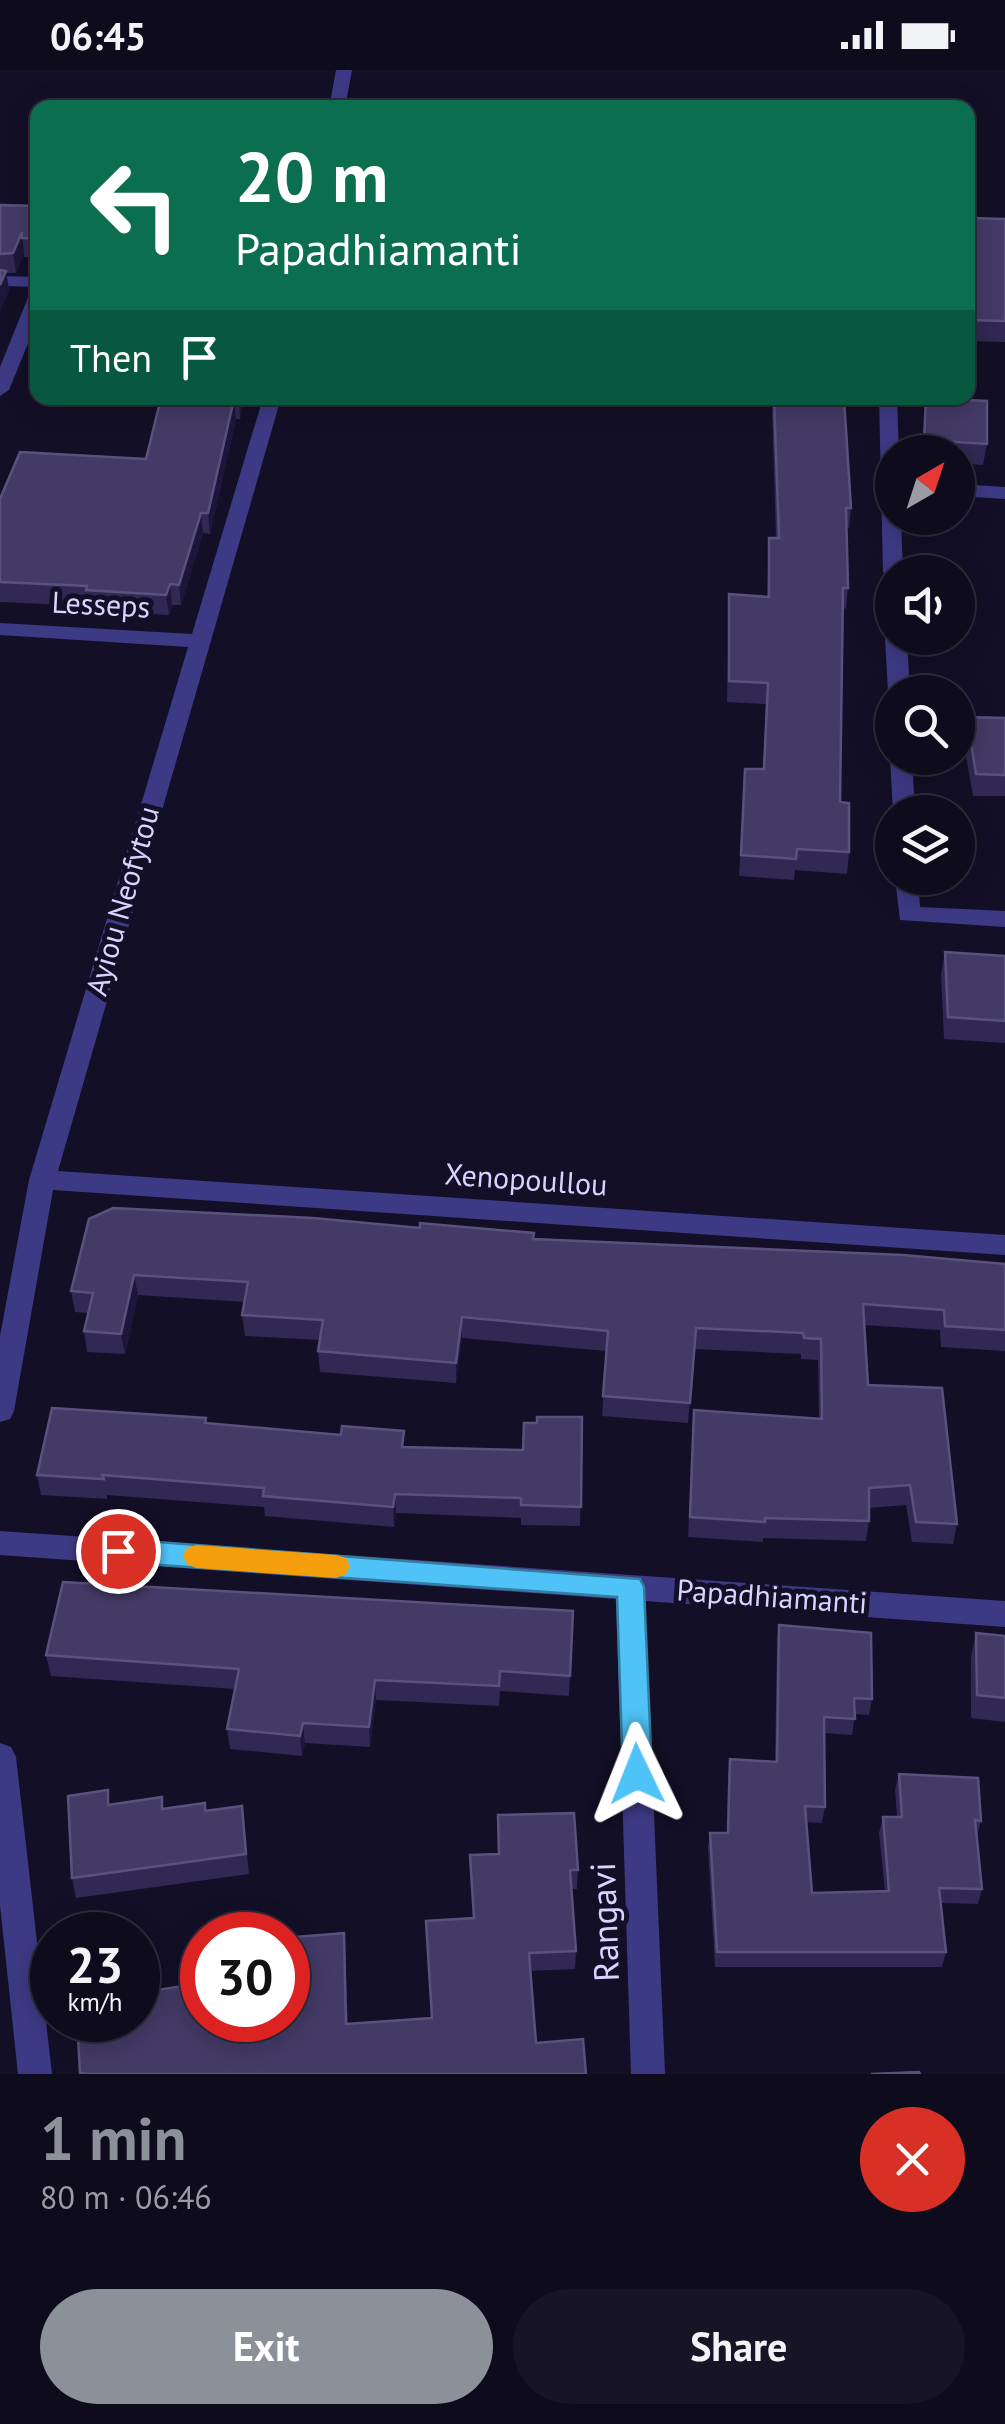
<!DOCTYPE html>
<meta charset="utf-8">
<style>
:root{--surface:#0e0b1c;--page:#171425;--text:#f1f3f6;--muted:#9b9ba3;--line:#2e2b3b;--accent:#8c9099}
body{margin:0;font-family:"PT Sans",sans-serif;background:var(--page);color:var(--text);height:100vh;display:flex;flex-direction:column;font-size:38px;white-space:nowrap}
*{box-sizing:border-box;margin:0}
p{font-size:32px;color:var(--muted)}
.icon{flex:none;width:55px;height:55px;fill:none;stroke:currentColor;stroke-width:2;stroke-linecap:round;stroke-linejoin:round}
.map{position:relative;height:2004px;overflow:hidden}
.drawer{display:flex;flex-direction:column;background:var(--surface);flex:1}
.drawer>*{flex:none}
.guide{position:absolute;left:30px;top:30px;width:945px;height:305px;border-radius:20px;box-shadow:0 5px 25px #0003,0 0 0 2px var(--line);background:#0b6e4f;color:#fff;overflow:hidden}
.needle{width:65px;rotate:39deg}
.buttons{position:absolute;left:875px;top:365px;display:grid;gap:20px}
.buttons a{display:grid;place-items:center;width:100px;height:100px;border-radius:50%;background:var(--surface);box-shadow:0 5px 25px #0003,0 0 0 2px var(--line);font-size:50px}
.speed{position:absolute;left:30px;top:1842px;display:flex;gap:20px;font-size:50px;font-weight:700;text-align:center}
.speed>*{display:grid;place-content:center;width:130px;height:130px;border-radius:50%;background:var(--surface);box-shadow:0 5px 25px #0003,0 0 0 2px var(--line);line-height:1}
.speed small{font-size:25px;font-weight:400}
.speed .limit{border:15px solid #d22;background:#fff;color:#111}
.pin{position:absolute;display:grid;place-items:center;width:85px;height:85px;color:#fff;margin:-42px;border:5px solid #fff;border-radius:50%;box-shadow:0 2px 10px #0007}
.me{position:absolute;width:110px;margin:-55px;rotate:358deg;stroke-linejoin:round;filter:drop-shadow(0 0 8px #0008)}
.turn{display:flex;align-items:center;gap:35px;height:210px;padding:0 40px;font-size:45px}
.turn .icon{width:130px;height:130px;stroke-width:2.5}
.turn b{display:block;font-size:70px;line-height:85px}
.then{display:flex;align-items:center;height:95px;padding:0 40px;background:#0003;gap:20px;font-size:38px}
.round{display:grid;place-items:center;flex:none;width:105px;height:105px;border-radius:52px;background:var(--page)}
.headline{display:flex;align-items:center;justify-content:space-between;height:170px;padding:0 40px}
h1{font-size:60px;font-weight:700;line-height:75px;color:var(--accent)}
.button{display:flex;gap:20px;margin-top:auto;padding:20px 40px}
.button a{flex:1;height:115px;border-radius:60px;background:var(--accent);color:#fff;font-size:40px;font-weight:700;line-height:115px;text-align:center}
.button a+a{background:var(--page);color:var(--text)}
.status{display:flex;justify-content:space-between;align-items:center;height:70px;padding:0 50px;background:var(--surface);direction:ltr}
.status svg{height:28px;fill:currentColor}
.map>svg:first-child{display:block}
</style>
<div class="status"><b>06:45</b><svg viewBox="0 0 49 12"><path d="M0 12V9h3v3zM5 12V6h3v6zM10 12V3h3v9zM15 12V0h3v12zM26 1h20v11H26zM47 4h2v5h-2z"/></svg></div>
<div class="map">
<svg width="1005" height="2004" viewBox="0 0 1005 2004">
<rect width="100%" height="100%" fill="#130f26"/>
<g fill="none" stroke-linecap="round" stroke-linejoin="round">
<g fill="#3d3a85" fill-rule="evenodd">
<path d="M336 0H352L345 38H329Z"/>
<path d="M0 206 38 207V217L0 216Z"/>
<path d="M38 220V249L9 320 0 326V297L29 225Z"/>
<path d="M263 328H281L58 1101 1005 1165V1185L53 1120 14 1341 10 1349 0 1352V1266L29 1110 188 577 0 565V553L192 564Z"/>
<path d="M879 328H897L899 382H892V448H901L903 502H892V508L883 502Z"/>
<path d="M958 414 1005 417V429L958 426Z"/>
<path d="M892 563V568H907L910 622H892V627L888 622 885 568Z"/>
<path d="M892 684V688H912L915 742H893L890 688Z"/>
<path d="M895 808H918L920 837 1005 841V857L900 850Z"/>
<path d="M0 1461 1005 1531V1557L645 1531 665 2004H631L616 1529 0 1485Z"/>
<path d="M0 1673 11 1677 16 1687 52 2004H18L0 1835Z"/>
</g>
</g>
<g fill="#312854">
<path d="M0 135 38 136V188L24 187V183L16 203H6L9 220 0 242Z"/>
<path d="M968 148 1005 149V272L968 271Z"/>
<path d="M161 328H245L240 349H236L210 464 203 463 181 535H172L169 545 88 540V536L0 532V429L146 389Z"/>
<path d="M773 328 851 438 849 458H847L848 518 846 539 843 538 840 732 849 782 847 804 795 800 794 810 739 806 745 699H763L766 634 727 632 729 524 767 526 769 468H776L772 342Z"/>
<path d="M926 328 987 374 983 395 958 393V382H922Z"/>
<path d="M967 647 1005 648V726H973L963 669Z"/>
<path d="M945 882 1005 886V973L944 969 941 904Z"/>
<path d="M89 1149 534 1169 1005 1194V1281L941 1277 940 1260 864 1255 868 1315 957 1454 953 1474 912 1472 906 1435 869 1438V1451L866 1471 763 1468V1472L688 1467 694 1340 819 1348 818 1290 801 1289V1284L695 1279 688 1353 602 1346 606 1281 462 1268 456 1313 320 1302 318 1281 320 1270 245 1266 242 1245 245 1232 138 1225 125 1284 87 1282 84 1261 88 1243 75 1242 71 1221Z"/>
<path d="M582 1347 580 1456 521 1455V1448L396 1443 394 1457 265 1446 264 1437 107 1425V1429L41 1425 37 1405 206 1348 207 1353 405 1377 523 1380 537 1353Z"/>
<path d="M573 1541 569 1626 500 1621 499 1636 376 1630 370 1677 305 1673 302 1686 230 1679 227 1659 235 1619 51 1606 46 1585Z"/>
<path d="M779 1555 872 1629 869 1645 855 1644 852 1665 824 1663 825 1737 822 1753 806 1752 812 1823 885 1821 879 1763 883 1747H897L895 1720 899 1704 981 1751 977 1766 982 1819 978 1834 941 1833 946 1882 942 1897H715L708 1778 710 1763H727L728 1705 730 1689 775 1692 777 1572Z"/>
<path d="M976 1563 1005 1566V1652L971 1648V1586Z"/>
<path d="M205 1733 206 1741 244 1756 249 1804 76 1828 72 1808 111 1734 164 1739Z"/>
<path d="M470 1785 578 1800 577 1819H571L576 1881 575 1899 530 1901 536 1973 586 2004H80L77 1950 298 1898 344 1863 348 1954 432 1948 473 1848Z"/>
</g>
<g fill="#1d163a">
<path d="M22 162 24 183 16 203 13 183Z"/>
<path d="M6 201 9 220 0 242V215Z"/>
<path d="M239 328H245L240 349 239 330Z"/>
<path d="M234 329 236 349 210 464 208 443Z"/>
<path d="M201 443 203 463 181 535 179 515Z"/>
<path d="M170 514 172 535 169 545 166 525Z"/>
<path d="M134 1205 138 1225 125 1284 121 1264Z"/>
<path d="M462 1247V1268L456 1313V1293Z"/>
<path d="M395 1424 396 1443 394 1457 393 1437Z"/>
<path d="M375 1610 376 1630 370 1677 369 1657Z"/>
<path d="M303 1653 305 1673 302 1686 300 1666Z"/>
<path d="M344 1863 345 1882 348 1972 346 1954Z"/>
</g>
<g fill="#433a66" stroke="#5a527e" stroke-width="2.5">
<path d="M0 135 38 136V169L22 168V162L13 183 0 184Z"/>
<path d="M968 148 1005 149V251L968 250Z"/>
<path d="M0 200 6 201 0 215Z"/>
<path d="M161 328H239V330L234 329 208 443H201L179 515 170 514 166 525 86 520 87 516 0 512V429L20 382 146 389Z"/>
<path d="M774 328H844L851 438H846L848 518H843L840 732 849 733V782L797 779 796 789 741 785 745 699H764L768 613 729 611V524L769 527V468H779Z"/>
<path d="M926 328 987 331V374L924 370Z"/>
<path d="M967 647 1005 648V705L976 704Z"/>
<path d="M945 882 1005 886V951L948 947Z"/>
<path d="M113 1138 313 1148 420 1158V1153L534 1163 533 1169 903 1185 1005 1194V1260L945 1256 944 1240 863 1234 868 1315 942 1318 957 1454 916 1452 910 1415 869 1418V1451L765 1448V1452L690 1447 694 1340 822 1349 821 1269 804 1268 803 1263 696 1258 690 1333 603 1326 608 1261 462 1247 456 1293 318 1281 323 1250 242 1245 248 1212 134 1205 121 1264 84 1261 93 1223 71 1221 89 1149Z"/>
<path d="M52 1338 206 1348 205 1353 341 1365 342 1356 404 1361 402 1377 523 1380 524 1353H537V1347H582L581 1437 521 1435V1428L395 1424 393 1437 263 1426 264 1418 102 1405 104 1409 37 1405Z"/>
<path d="M63 1512 573 1541 570 1606 500 1601 499 1616 375 1610 369 1657 303 1653 300 1666 227 1659 239 1599 46 1585Z"/>
<path d="M779 1555 871 1563 872 1629 854 1628 855 1649 824 1647 825 1737 805 1736 812 1823 889 1821 883 1747H902L899 1704 978 1708 981 1751 975 1750 982 1819 939 1818 946 1882H717L710 1763H728L730 1689 777 1692Z"/>
<path d="M976 1563 1005 1566V1628L977 1625Z"/>
<path d="M108 1720V1735L162 1727V1739L205 1733V1741L242 1736 246 1784 72 1808 68 1726Z"/>
<path d="M574 1743 578 1800H570L576 1881 529 1883 536 1973 583 1969 586 2004H89L80 2003 77 1950H138V1923L202 1913V1950H288V1900L298 1898 296 1867 344 1863 346 1954 432 1948 426 1851 474 1848 470 1785 499 1784 498 1745Z"/>
<path d="M919 2002 920 2004H871Z"/>
</g>
<path fill="#4fc3f7" stroke="#337fa1" stroke-width="2.5" d="M118 1469 640 1509 644 1517 652 1704 647 1713 637 1717 627 1713 623 1704 617 1527 118 1492 109 1489 105 1481 109 1473Z"/>
<path fill="#f59e0b" d="M196 1475 336 1485 346 1488 350 1496 346 1504 336 1508 196 1498 187 1494 183 1486 187 1478Z"/>
<g text-anchor="middle" stroke-width="10" stroke-linejoin="round" paint-order="stroke">
<g font-size="30" fill="#d9d4ff" stroke="#130f26">
<text transform="translate(101 535) rotate(3)" y="10">Lesseps</text>
<text transform="translate(123 831) rotate(-74)" y="10">Ayiou Neofytou</text>
<text transform="translate(526 1110) rotate(4)" y="10">Xenopoullou</text>
<text transform="translate(772 1527) rotate(4)" y="10">Papadhiamanti</text>
</g>
<g font-size="35" fill="#d9d4ff" stroke="#130f26">
<text transform="translate(605 1852) rotate(-92)" y="12">Rangavi</text>
</g>
</g>
</svg>
<div class="buttons">
<a><svg class="needle" viewBox="-14 -14 28 28"><path d="M0-13l5 13h-10z" fill="#e53935"/><path d="M0 13l5-13h-10z" fill="#9b9ba3"/></svg></a>
<a><svg class="icon" aria-label="sound" viewBox="0 0 24 24"><path d="M4 9h4l5-4v14l-5-4H4zM17 9q2 3 0 6"/></svg></a>
<a><svg class="icon" aria-label="search" viewBox="0 0 24 24"><circle cx="10" cy="10" r="6"/><path d="M15 15l6 6"/></svg></a>
<a><svg class="icon" aria-label="layers" viewBox="0 0 24 24"><path d="M12 4l9 5-9 5-9-5zM3 14l9 5 9-5"/></svg></a>
</div>
<div class="speed"><div>23<small>km/h</small></div><div class="limit">30</div></div>
<div class="pin" style="left:118px;top:1481px;background:#d93025"><svg class="icon" aria-label="arrive" viewBox="0 0 24 24"><path d="M6 21V4h12l-3 4 3 4H6"/></svg></div>
<svg class="me" style="left:637px;top:1704px" viewBox="-20 -20 40 40"><path d="M0-17L14 15 0 8-14 15z" fill="#4fc3f7" stroke="#fff" stroke-width="4"/></svg>
<div class="guide">
<div class="turn"><svg class="icon" aria-label="left" viewBox="0 0 24 24"><path d="M17 20v-9H6M10 6l-5 5 5 5"/></svg><div><b>20 m</b>Papadhiamanti</div></div>
<div class="then">Then<svg class="icon" aria-label="arrive" viewBox="0 0 24 24"><path d="M6 21V4h12l-3 4 3 4H6"/></svg></div>
</div>
</div>
<section class="drawer">
<div class="headline"><div><h1>1 min</h1><p>80 m · 06:46</p></div><a class="round" style="background:#d93025;color:#fff"><svg class="icon" aria-label="close" viewBox="0 0 24 24"><path d="M6 6l12 12M18 6L6 18"/></svg></a></div>
<div class="button"><a>Exit</a><a>Share</a></div>
</section>
